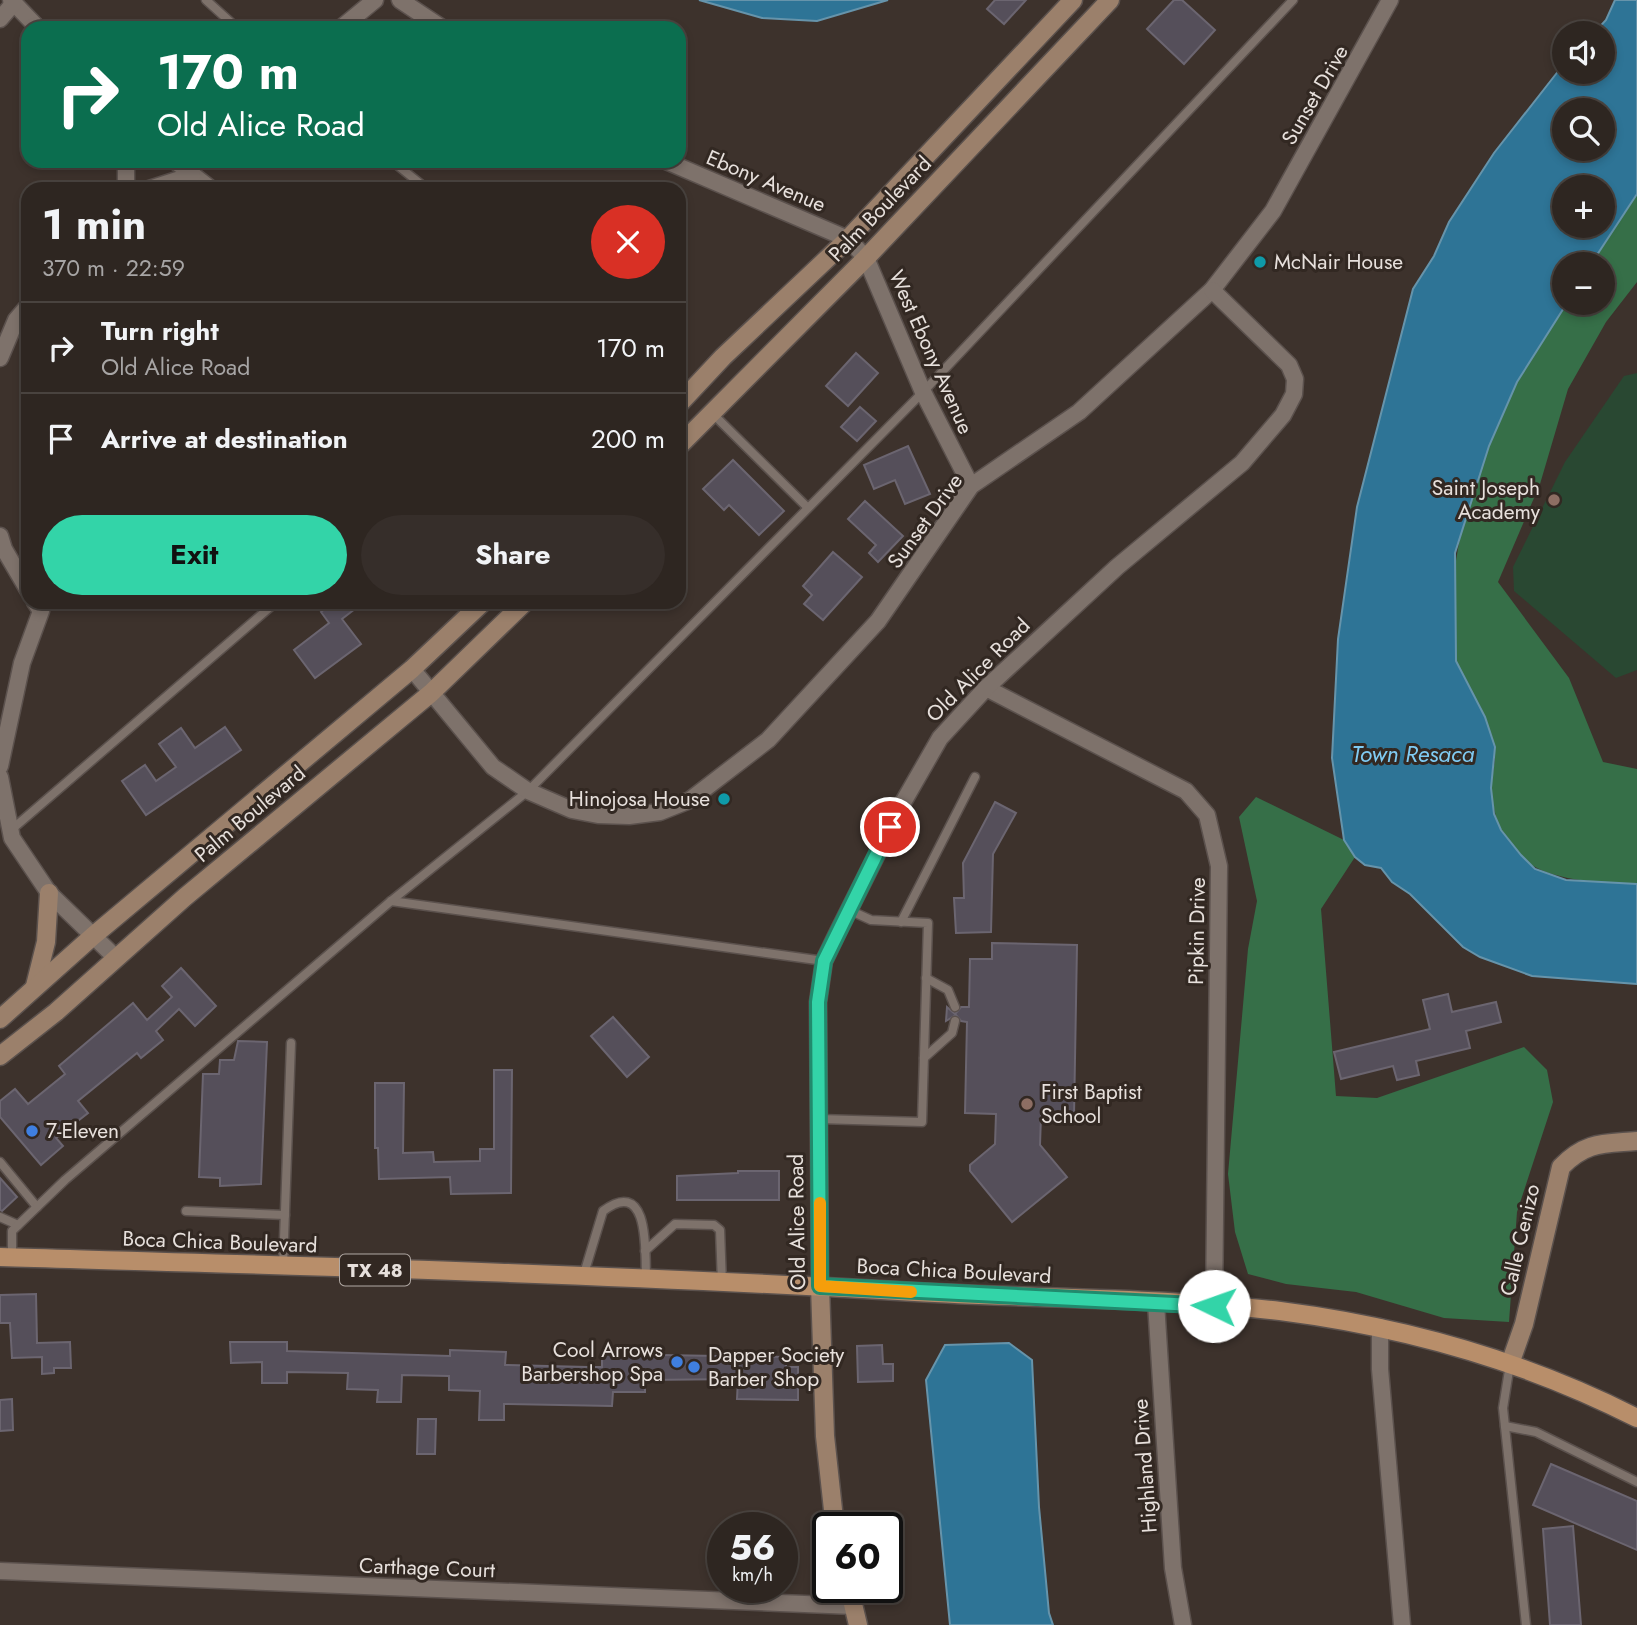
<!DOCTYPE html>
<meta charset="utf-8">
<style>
:root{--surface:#2e2621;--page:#362e2a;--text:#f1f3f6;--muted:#a7a5a5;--line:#49433f;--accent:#33d4a8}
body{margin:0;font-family:Jost,sans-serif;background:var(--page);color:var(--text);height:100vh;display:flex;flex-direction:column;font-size:26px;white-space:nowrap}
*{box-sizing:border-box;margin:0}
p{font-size:23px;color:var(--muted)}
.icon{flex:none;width:38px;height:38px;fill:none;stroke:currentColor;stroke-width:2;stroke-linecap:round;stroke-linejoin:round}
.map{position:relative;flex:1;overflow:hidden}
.side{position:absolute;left:21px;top:182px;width:665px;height:427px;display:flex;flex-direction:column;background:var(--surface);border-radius:21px;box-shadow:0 4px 10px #0003,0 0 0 2px var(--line)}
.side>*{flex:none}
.top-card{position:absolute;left:21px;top:21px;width:665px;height:147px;border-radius:21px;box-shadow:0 4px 10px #0003,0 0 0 2px var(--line);background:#0b6e4f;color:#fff;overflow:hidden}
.controls{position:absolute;left:1552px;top:21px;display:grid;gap:14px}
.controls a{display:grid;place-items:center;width:63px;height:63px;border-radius:50%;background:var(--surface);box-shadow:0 4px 10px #0003,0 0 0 2px var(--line);font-size:35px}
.speed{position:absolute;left:707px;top:1512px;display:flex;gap:14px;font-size:35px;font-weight:700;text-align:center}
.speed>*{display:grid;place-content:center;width:91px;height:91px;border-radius:50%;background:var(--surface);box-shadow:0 4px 10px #0003,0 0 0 2px var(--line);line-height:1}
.speed small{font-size:18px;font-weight:400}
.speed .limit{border:4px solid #111;border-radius:10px;background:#fff;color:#111}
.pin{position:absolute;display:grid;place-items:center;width:60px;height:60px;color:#fff;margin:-30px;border:4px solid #fff;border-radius:50%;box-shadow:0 2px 7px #0007}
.me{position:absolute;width:77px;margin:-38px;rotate:273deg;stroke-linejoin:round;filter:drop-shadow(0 0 5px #0008)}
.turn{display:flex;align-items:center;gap:24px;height:147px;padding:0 21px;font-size:32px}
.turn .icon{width:91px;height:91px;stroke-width:2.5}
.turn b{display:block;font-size:49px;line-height:60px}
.round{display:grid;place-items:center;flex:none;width:74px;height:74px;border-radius:37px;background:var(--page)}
.overview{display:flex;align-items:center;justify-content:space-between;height:119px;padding:0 21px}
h1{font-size:42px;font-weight:700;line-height:52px}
.action{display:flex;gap:14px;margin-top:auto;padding:14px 21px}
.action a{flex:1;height:80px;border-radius:42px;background:var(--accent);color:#111;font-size:28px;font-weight:700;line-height:80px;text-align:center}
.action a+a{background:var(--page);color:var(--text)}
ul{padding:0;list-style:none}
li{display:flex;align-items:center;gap:21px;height:91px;padding:0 21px;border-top:2px solid var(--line)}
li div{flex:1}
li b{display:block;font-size:26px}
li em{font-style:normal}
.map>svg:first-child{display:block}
</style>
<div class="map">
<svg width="1637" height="1625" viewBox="0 0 1637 1625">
<rect width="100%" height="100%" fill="#3d322c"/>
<path fill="#294832" d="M1637 373V670L1616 678 1514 591 1513 567 1565 462 1624 376Z"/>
<g fill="#366f48">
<path d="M1637 194V282L1606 322 1568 389 1540 484 1498 582 1569 678 1603 762 1637 769V884C1569 880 1504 882 1492 797 1489 780 1498 761 1494 744 1488 714 1459 684 1455 658 1441 567 1475 464 1516 384 1531 356 1550 329 1567 303H1603V264H1591Z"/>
<path d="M1256 797 1344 840 1355 857 1321 909 1336 1096 1377 1098 1524 1047 1547 1070 1553 1102 1517 1212 1509 1322 1444 1318 1356 1292 1286 1284 1248 1274 1235 1232 1228 1174 1248 949 1257 901 1239 817Z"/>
</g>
<g fill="#2e7496" stroke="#6694ab" stroke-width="2" fill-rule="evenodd">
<path d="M699 0H888L817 21 762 18Z"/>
<path d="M1615 0H1637V194L1591 264H1564L1567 303 1517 382 1489 446 1455 553 1456 661 1485 717 1495 747 1491 788 1494 814 1501 830 1521 855 1535 869 1566 880 1637 884V984L1532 976 1480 957 1463 947 1410 894 1392 882 1381 868 1365 865 1355 857 1344 840 1332 758 1338 639 1357 507 1413 289 1434 256 1449 222 1494 153 1556 74 1564 64V72H1603V33H1594L1606 20ZM1564 110H1603V149H1564ZM1564 187H1603V226H1564Z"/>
<path d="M1009 1343 1032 1360 1039 1507 1049 1613 1053 1625H950L926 1380 945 1345Z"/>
</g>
<g fill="#554f5a" stroke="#6b6570" stroke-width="2">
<path d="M995 0H1026L1004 24 987 9Z"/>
<path d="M1174 0H1182L1215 30 1184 64 1147 29Z"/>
<path d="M856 353 878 373 848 406 826 386Z"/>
<path d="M860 407 876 421 857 441 841 427Z"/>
<path d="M908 446 930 494 905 504 895 480 874 489 864 465Z"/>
<path d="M733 460 784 511 759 535 729 505 724 510 703 489Z"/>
<path d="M865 501 903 536 878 562 869 553 876 545 848 519Z"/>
<path d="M833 552 862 577 823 620 804 604 812 595 803 586Z"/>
<path d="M333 602H364L342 619 361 644 315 678 294 650 329 623 321 612Z"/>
<path d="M225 727 241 750 146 815 122 781 145 765 156 781 176 767 159 744 181 728 195 748Z"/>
<path d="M995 802 1016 813 993 854 991 932 956 933 954 898H964L963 863Z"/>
<path d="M992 943 1077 945 1074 1116H1041L1040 1145 1067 1177 1012 1222 970 1171V1165L995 1144 996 1114 965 1113 967 1022 961 1021 956 1015 946 1021 947 1007 955 1014 961 1007H969L970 959H992Z"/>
<path d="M181 968 216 1006 195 1026 179 1009 156 1031 163 1040 141 1058 137 1053 78 1101 88 1113 56 1138 63 1146 41 1165 0 1117V1101L15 1089 28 1104 65 1074 59 1066 133 1003 147 1020 172 997 162 986Z"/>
<path d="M1448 994 1452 1012 1496 1002 1501 1022 1466 1031 1470 1048 1416 1061 1419 1075 1397 1080 1393 1066 1341 1079 1334 1052 1430 1029 1423 1000Z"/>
<path d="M613 1017 649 1057 627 1077 591 1036Z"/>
<path d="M238 1041 267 1042 261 1184 220 1186V1178L199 1177 203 1074H219L220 1060H234Z"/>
<path d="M494 1070H512L511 1193 451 1194 450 1177 379 1179 378 1148H375V1083H404L403 1153 433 1152 434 1162 480 1161V1149H494Z"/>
<path d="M738 1171H779V1200H677V1176L738 1173Z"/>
<path d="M0 1178 17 1197 2 1211 0 1210Z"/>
<path d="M36 1294 37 1343 70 1342 71 1368H54V1373L42 1374V1357L12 1358 10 1323H0V1295Z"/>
<path d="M230 1342H287V1351L450 1356V1350L506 1352 505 1365 588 1367H602V1354L786 1357V1367H798V1400L737 1399 738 1379 645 1380V1392H613L612 1406 504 1404V1420H479L480 1391 449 1390V1376L402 1375 401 1402H377L378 1390 347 1389 348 1373 287 1372V1383H262V1362L231 1363Z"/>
<path d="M882 1345 883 1364H893V1381L858 1382 857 1346Z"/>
<path d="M12 1399 13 1430 0 1431V1400Z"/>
<path d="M418 1419H436L435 1454H417Z"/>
<path d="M1551 1464 1637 1501V1550L1533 1505Z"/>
<path d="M1573 1526 1581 1625H1550L1543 1529Z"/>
</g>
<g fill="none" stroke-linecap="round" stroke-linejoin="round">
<defs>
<g id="lane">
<path d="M206 0 237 28"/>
<path d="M392 161 427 189"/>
<path d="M712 413 807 507"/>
<path d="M10 831 276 602"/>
<path d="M391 901 824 961"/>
<path d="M901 922 975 777"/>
<path d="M926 978 948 990 955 1007"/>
<path d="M924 1058 952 1033 955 1021"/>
<path d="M819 1119 922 1122 928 923 871 920 849 910"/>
<path d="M0 1162 37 1207"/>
<path d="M186 1211 285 1215"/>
<path d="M0 1217 18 1225"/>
<path d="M645 1251 675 1224 714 1225 720 1230 722 1283"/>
<path d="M12 1257V1231L65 1180 391 901 528 791 923 392 1293 0"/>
<path d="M283 1267 291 1043"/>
<path d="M583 1277 603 1211C651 1175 645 1256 646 1280"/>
<path d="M1510 1364 1503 1408 1526 1625"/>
<path d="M1505 1426 1536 1432 1637 1482"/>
</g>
<g id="street">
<path d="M11 0 38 28"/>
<path d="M400 0 442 28"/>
<path d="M0 19 13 4"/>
<path d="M341 28 375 0"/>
<path d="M175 161 211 189"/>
<path d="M666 161 848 239 866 258 923 392 971 486"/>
<path d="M126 189V161"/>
<path d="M149 189 192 175"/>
<path d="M0 358 16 320 28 306"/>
<path d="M0 536 4 549 28 590"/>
<path d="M412 669 493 767 528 791 572 810 598 815 629 816 660 812 690 800 768 740 878 621 971 486 1079 412 1212 290 1273 211 1390 0"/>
<path d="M986 688 1186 791 1207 815 1219 866 1214 1306"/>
<path d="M0 766 22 663 41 611 35 602"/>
<path d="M0 777 12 838 49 893 116 958"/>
<path d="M820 1286 818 1002 824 961 838 932 901 806 940 738 986 688 1117 567 1242 463 1283 415 1294 394 1295 379 1289 365 1212 290"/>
<path d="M1156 1303 1173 1568 1183 1625"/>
<path d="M1380 1327V1369L1402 1625"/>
<path d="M0 1571 853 1606"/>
</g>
<g id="secondary">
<path d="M679 404 723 357 848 239 1073 0"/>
<path d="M679 446 866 258 1110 0"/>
<path d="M35 986 46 942 49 893"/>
<path d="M0 1019 93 936 412 669 483 602"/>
<path d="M0 1056 56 1012 185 897 431 693 525 602"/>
<path d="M820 1286 825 1436 835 1528"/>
<path d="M1510 1364 1524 1324 1561 1167C1586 1141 1604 1144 1637 1141"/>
<path d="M849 1587 858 1625"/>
</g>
<path id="primary" d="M0 1257C305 1266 610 1274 915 1292 1036 1299 1159 1297 1280 1311 1405 1327 1525 1361 1637 1418"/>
</defs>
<use href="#lane" stroke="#5b514d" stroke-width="11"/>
<use href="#street" stroke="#5b514d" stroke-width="19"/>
<use href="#secondary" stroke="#5b514d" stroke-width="21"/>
<use href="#primary" stroke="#5b514d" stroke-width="21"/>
<use href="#lane" stroke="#7e726b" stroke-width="8"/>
<use href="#street" stroke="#7e726b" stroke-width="16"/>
<use href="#secondary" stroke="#9b806b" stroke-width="18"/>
<use href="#primary" stroke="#b88e6a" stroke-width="18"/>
</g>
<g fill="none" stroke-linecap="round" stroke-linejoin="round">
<defs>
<path id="route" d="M890 827 824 961 818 1002 820 1286 1214 1306"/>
</defs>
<use href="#route" stroke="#218a6d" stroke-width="18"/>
<use href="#route" stroke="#33d4a8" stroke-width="12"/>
<path stroke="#f59e0b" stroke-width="12" d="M820 1203V1286L911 1292"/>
</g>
<g fill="#0f9aa8" stroke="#322822" stroke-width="2.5">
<circle cx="1260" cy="262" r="7"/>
<circle cx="724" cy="799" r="7"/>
</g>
<g fill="#8d6e63" stroke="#322822" stroke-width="2.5">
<circle cx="1554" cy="500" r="7"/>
<circle cx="1027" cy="1104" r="7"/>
</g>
<g fill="#3f7fe0" stroke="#322822" stroke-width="2.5">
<circle cx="32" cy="1131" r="7"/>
<circle cx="677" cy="1362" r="7"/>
<circle cx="694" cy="1367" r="7"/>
</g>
<g text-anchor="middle" stroke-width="6" stroke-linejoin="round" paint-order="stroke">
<rect fill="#322822" stroke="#b1a9a4" stroke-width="2" x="340" y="1254.5" width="70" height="31" rx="5"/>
<g font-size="19" font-weight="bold" fill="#e7e0dc">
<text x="375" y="1277">TX 48</text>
</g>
<g font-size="21" fill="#e7e0dc" stroke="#322822">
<text transform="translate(1315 95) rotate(-60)" y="7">Sunset Drive</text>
<text transform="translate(766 181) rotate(23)" y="7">Ebony Avenue</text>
<text transform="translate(880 209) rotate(-46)" y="7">Palm Boulevard</text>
<text transform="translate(931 352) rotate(66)" y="7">West Ebony Avenue</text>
<text transform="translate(925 521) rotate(-54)" y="7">Sunset Drive</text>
<text transform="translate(978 670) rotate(-45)" y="7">Old Alice Road</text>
<text transform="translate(250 814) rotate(-40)" y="7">Palm Boulevard</text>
<text transform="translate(1197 931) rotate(-89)" y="7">Pipkin Drive</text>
<text transform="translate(797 1222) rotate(-91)" y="7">Old Alice Road</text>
<text transform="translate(1520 1240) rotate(-77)" y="7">Calle Cenizo</text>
<text transform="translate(220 1242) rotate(2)" y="7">Boca Chica Boulevard</text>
<text transform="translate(954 1271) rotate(3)" y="7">Boca Chica Boulevard</text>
<text transform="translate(1145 1466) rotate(-94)" y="7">Highland Drive</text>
<text transform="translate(427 1568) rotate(2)" y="7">Carthage Court</text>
</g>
<g font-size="21" fill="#e7e0dc" stroke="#322822" text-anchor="start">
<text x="1274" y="269">McNair House</text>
<text x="1540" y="495" text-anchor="end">Saint Joseph<tspan x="1540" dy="24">Academy</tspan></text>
<text x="710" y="806" text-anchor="end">Hinojosa House</text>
<text x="1041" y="1099">First Baptist<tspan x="1041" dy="24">School</tspan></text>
<text x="46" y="1138">7-Eleven</text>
<text x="663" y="1357" text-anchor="end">Cool Arrows<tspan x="663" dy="24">Barbershop Spa</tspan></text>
<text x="708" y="1362">Dapper Society<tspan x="708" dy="24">Barber Shop</tspan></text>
</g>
<g font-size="23" font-style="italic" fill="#80cbf3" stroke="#322822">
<text x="1413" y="762">Town Resaca</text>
</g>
</g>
</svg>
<div class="controls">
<a><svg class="icon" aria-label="sound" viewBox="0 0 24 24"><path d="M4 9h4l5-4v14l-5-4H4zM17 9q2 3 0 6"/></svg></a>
<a><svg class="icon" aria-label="search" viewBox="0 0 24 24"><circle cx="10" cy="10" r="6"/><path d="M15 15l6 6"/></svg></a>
<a>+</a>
<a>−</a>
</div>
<div class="speed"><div>56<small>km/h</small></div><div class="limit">60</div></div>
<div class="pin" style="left:890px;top:827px;background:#d93025"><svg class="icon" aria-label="arrive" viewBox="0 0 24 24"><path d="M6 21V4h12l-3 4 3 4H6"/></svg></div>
<svg class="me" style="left:1214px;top:1306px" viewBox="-20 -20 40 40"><circle r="19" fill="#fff"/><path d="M0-13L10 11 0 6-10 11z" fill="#33d4a8"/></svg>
<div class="top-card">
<div class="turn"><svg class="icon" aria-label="right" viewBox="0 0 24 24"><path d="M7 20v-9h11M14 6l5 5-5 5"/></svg><div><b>170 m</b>Old Alice Road</div></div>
</div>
<section class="side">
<div class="overview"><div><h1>1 min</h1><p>370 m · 22:59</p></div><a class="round" style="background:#d93025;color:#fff"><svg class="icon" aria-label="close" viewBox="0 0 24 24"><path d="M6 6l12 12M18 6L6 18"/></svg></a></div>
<ul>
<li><svg class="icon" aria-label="right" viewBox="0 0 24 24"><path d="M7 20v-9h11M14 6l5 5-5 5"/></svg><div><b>Turn right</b><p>Old Alice Road</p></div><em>170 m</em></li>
<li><svg class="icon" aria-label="arrive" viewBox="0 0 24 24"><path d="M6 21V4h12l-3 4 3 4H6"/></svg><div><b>Arrive at destination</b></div><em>200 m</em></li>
</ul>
<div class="action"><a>Exit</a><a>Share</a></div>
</section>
</div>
